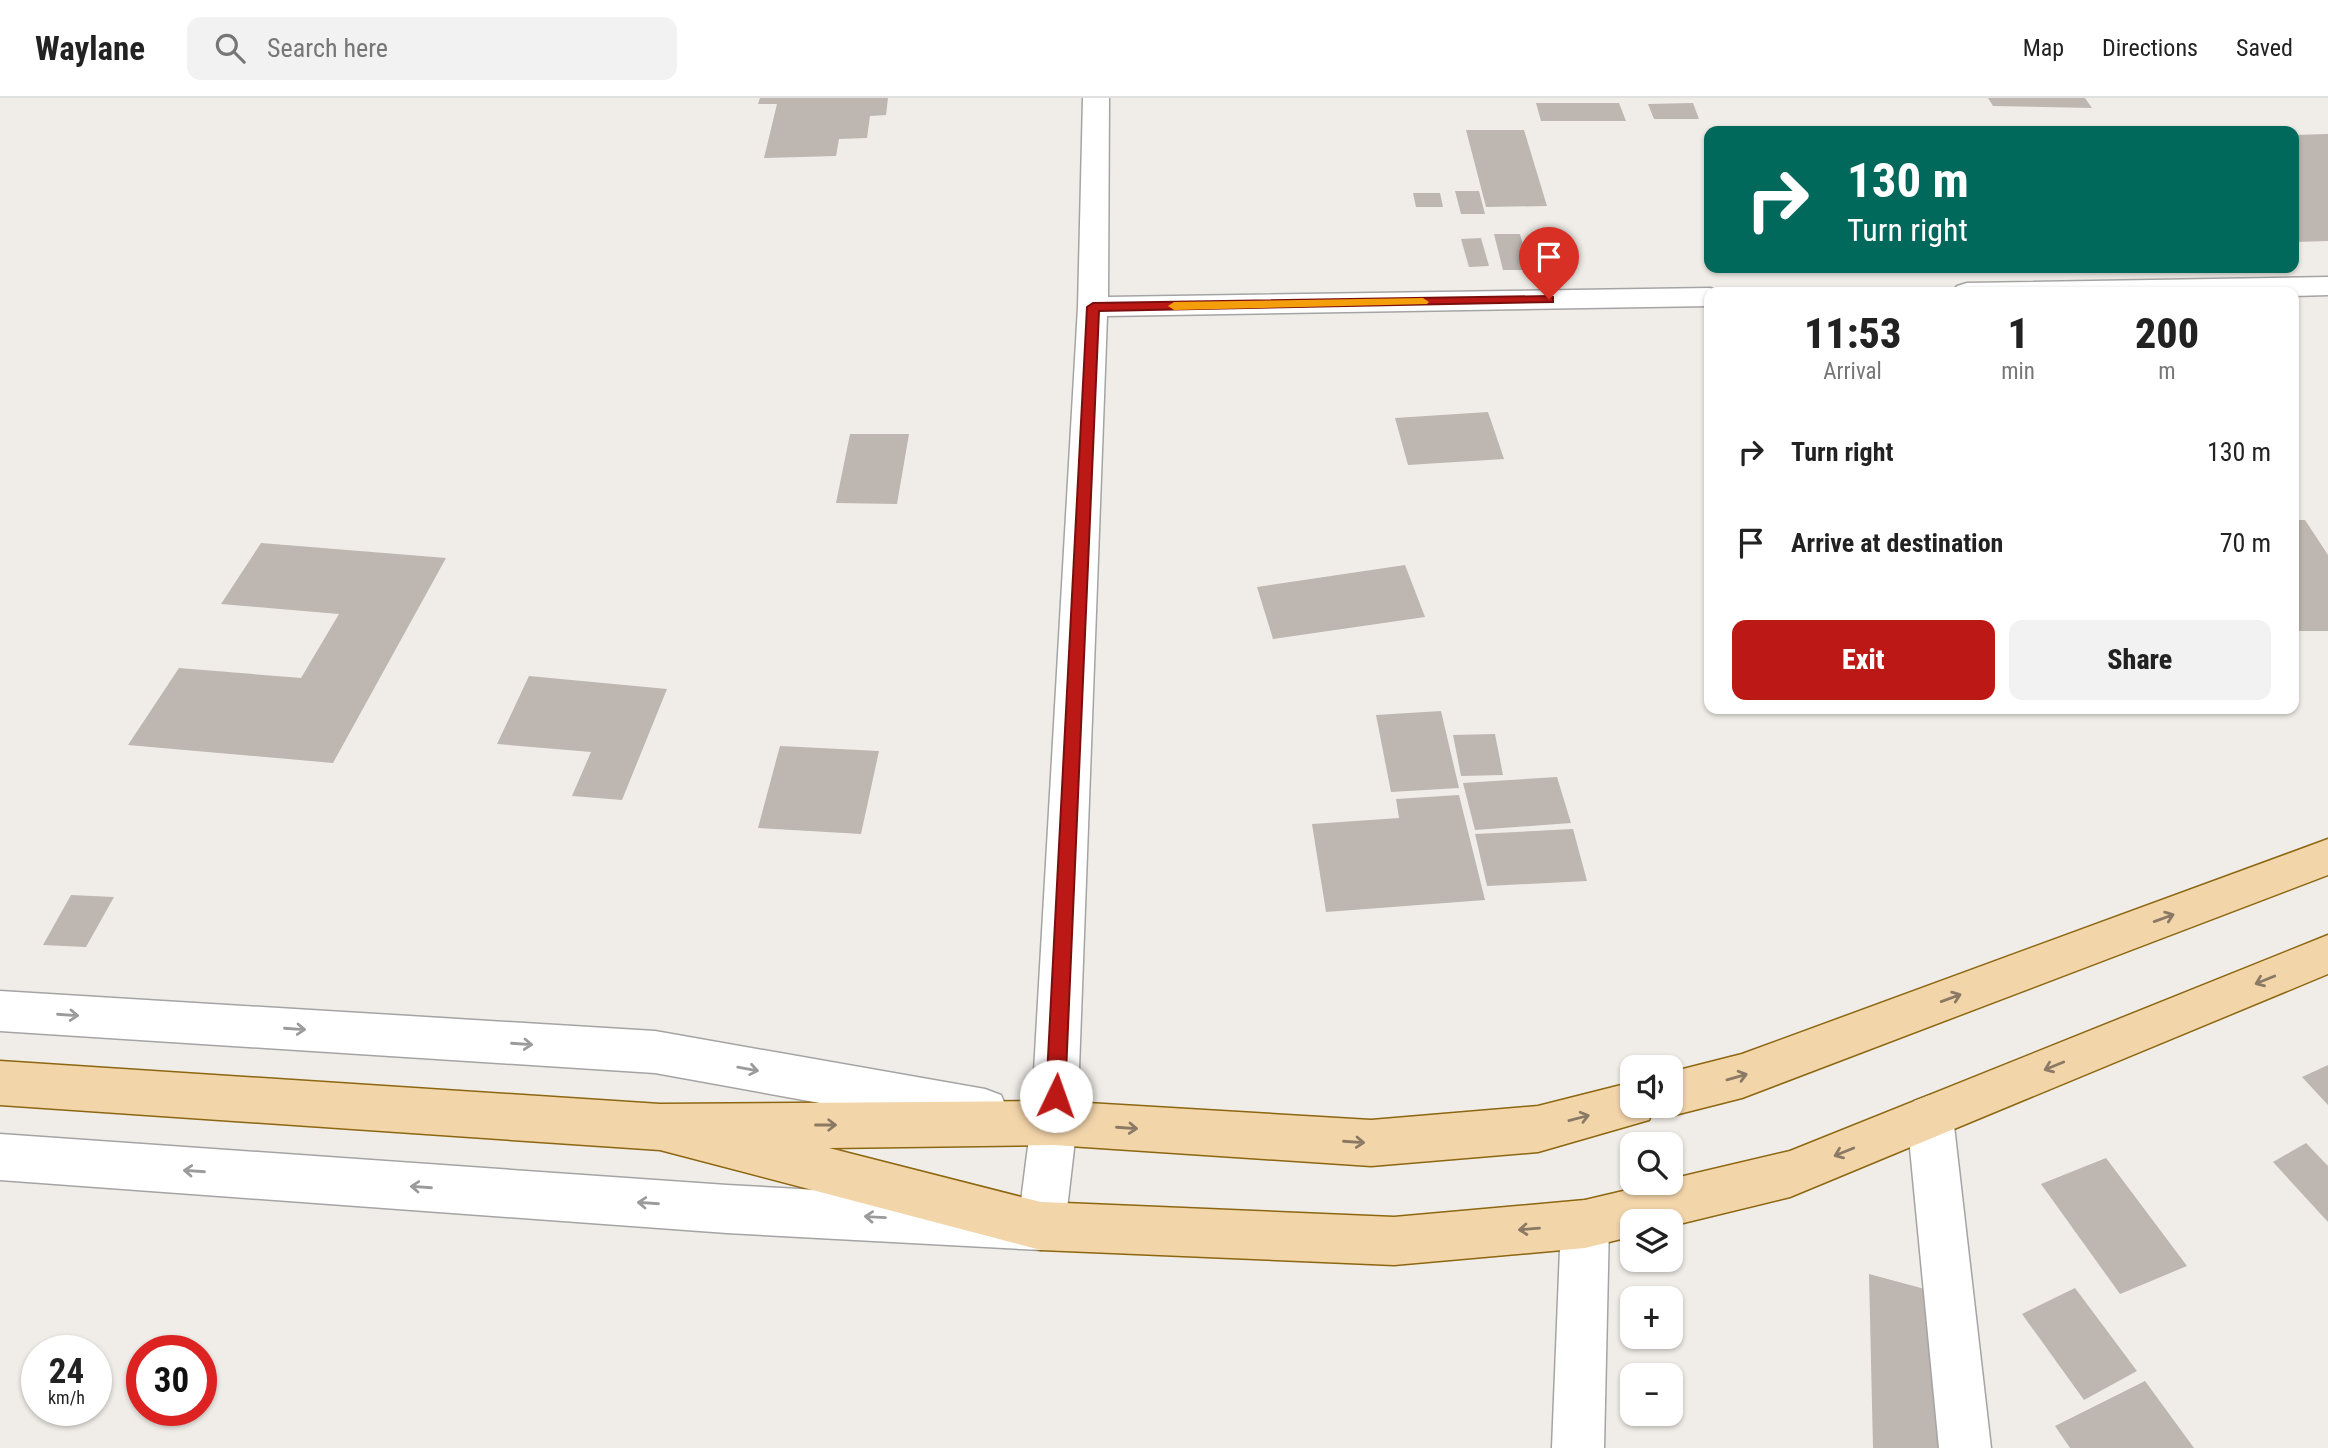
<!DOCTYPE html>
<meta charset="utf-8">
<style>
:root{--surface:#fff;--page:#f2f2f2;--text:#222;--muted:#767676;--line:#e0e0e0;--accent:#bc1815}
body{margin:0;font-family:"Roboto Condensed",sans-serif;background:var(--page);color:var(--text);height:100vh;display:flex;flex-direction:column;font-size:26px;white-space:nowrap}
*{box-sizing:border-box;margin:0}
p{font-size:23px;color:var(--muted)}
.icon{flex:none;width:38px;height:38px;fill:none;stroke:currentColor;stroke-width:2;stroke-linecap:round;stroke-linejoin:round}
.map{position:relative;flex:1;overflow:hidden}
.panel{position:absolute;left:1704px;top:189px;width:595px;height:427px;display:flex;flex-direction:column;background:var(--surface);border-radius:14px;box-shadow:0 2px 5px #0004}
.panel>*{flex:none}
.top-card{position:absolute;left:1704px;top:28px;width:595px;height:147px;border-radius:14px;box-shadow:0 2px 5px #0004;background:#00695c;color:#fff;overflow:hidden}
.controls{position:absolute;left:1620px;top:957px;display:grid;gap:14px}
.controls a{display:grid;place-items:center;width:63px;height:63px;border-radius:14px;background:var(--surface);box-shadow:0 2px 5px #0004;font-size:35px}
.speed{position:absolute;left:21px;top:1237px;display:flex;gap:14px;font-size:35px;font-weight:700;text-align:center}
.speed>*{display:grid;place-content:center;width:91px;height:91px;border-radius:50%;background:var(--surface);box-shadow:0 2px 5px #0004;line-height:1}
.speed small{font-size:18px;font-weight:400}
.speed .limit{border:10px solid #d22;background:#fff;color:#111}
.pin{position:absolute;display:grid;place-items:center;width:60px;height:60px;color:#fff;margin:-72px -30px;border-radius:50% 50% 50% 0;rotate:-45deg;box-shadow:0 0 7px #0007}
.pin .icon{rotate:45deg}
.me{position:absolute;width:77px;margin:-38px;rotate:3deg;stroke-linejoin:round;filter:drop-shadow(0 0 5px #0008)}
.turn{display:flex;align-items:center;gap:24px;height:147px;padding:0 28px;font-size:32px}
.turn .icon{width:91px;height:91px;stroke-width:2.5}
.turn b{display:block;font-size:49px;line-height:60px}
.eta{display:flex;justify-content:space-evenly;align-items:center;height:119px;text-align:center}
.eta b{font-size:42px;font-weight:800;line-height:49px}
.button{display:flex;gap:14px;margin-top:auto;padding:14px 28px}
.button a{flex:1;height:80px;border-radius:14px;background:var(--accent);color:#fff;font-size:28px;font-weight:800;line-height:80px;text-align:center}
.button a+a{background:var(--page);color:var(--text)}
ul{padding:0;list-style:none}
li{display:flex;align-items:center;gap:21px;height:91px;padding:0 28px}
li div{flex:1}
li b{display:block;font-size:26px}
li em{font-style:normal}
header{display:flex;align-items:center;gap:42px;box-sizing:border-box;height:98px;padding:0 35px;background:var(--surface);border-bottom:2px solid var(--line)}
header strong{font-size:33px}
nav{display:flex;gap:38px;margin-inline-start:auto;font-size:24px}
.search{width:490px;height:63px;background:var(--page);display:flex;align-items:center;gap:18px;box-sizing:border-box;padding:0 24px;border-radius:14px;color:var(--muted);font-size:26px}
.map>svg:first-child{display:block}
</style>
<header>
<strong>Waylane</strong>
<div class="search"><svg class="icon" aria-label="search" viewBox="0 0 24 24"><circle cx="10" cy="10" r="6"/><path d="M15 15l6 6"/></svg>Search here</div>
<nav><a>Map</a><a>Directions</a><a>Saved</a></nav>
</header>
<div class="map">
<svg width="2328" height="1350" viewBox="0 0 2328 1350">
<rect width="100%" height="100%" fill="#f0ede8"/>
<g fill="#bdb6b1">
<path d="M760 0H888L886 17 870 18 867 40 839 41 836 58 764 60 777 6H758Z"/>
<path d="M1988 0H2085L2092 10 1993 8Z"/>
<path d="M1536 5H1619L1626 23H1541Z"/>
<path d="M1693 5 1699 21H1654L1648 6Z"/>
<path d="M1466 32H1524L1547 108 1486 109Z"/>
<path d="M2328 36V143L2294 144V37Z"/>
<path d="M1455 93H1479L1485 116H1461Z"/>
<path d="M1413 95H1440L1443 109H1416Z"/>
<path d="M1494 136H1520L1530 172H1503Z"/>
<path d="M1481 140 1489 168 1469 169 1461 141Z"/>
<path d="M1488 314 1504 361 1408 367 1395 320Z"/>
<path d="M850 336H909L897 406 836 405Z"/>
<path d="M2294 422H2305L2328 457V533H2294Z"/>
<path d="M261 445 446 460 333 665 128 647 179 570 301 580 339 516 221 506Z"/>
<path d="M1405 467 1425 519 1273 541 1257 489Z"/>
<path d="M529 578 667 591 622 702 572 698 591 654 497 646Z"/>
<path d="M1441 613 1459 690 1391 694 1376 617Z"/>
<path d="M1495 636 1503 677 1461 678 1453 637Z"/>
<path d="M780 648 879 653 861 736 758 730Z"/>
<path d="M1557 679 1571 725 1475 732 1463 685Z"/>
<path d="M1459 697 1485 802 1326 814 1312 726 1399 720 1396 701Z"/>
<path d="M1573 731 1587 783 1487 788 1475 736Z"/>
<path d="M71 797 114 799 86 849 43 847Z"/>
<path d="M2328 967V1007L2302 979Z"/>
<path d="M2306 1045 2328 1068V1124L2273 1064Z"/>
<path d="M2106 1060 2187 1168 2120 1196 2041 1086Z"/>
<path d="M1869 1176 1936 1194 1945 1350H1873Z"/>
<path d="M2075 1190 2137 1273 2084 1302 2022 1216Z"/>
<path d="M2145 1283 2194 1350H2070L2055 1328Z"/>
</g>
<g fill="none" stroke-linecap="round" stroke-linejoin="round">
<defs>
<g id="minor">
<path d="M1083 0H1109L1108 199 1710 190 1721 194H1710V208L1107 218 1077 1025 1065 1128 1058 1145 1041 1152 727 1135 0 1082V1036L727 1087 1021 1103 1031 1025 1078 209Z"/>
<path d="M2328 179V197L2294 198V194H1952L1957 188 1967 185Z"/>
<path d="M0 893 655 933 985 991 1001 997 1008 1013 1001 1029 985 1035 655 975 0 933Z"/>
<path d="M1930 997 1946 1003 1953 1019 1991 1350H1939L1907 1019 1914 1003Z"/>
<path d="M1585 1102 1602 1109 1609 1126 1604 1350H1552L1561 1126 1568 1109Z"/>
</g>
<path id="major" d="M2328 741V777L1742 1000 1671 1018 1654 1009 1649 1022 1538 1054 1371 1068 1054 1047 829 1050 1041 1104 1394 1119 1585 1102 1657 1085H1671V1081L1790 1053 2328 837V876L1790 1099 1671 1128V1124H1633V1138L1585 1150 1394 1167 1041 1152 660 1052 0 1007V963L660 1006 1054 1003 1371 1022 1538 1008 1633 984V1008H1671V974L1742 956Z"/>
</defs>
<use href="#minor" stroke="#a4a4a4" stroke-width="3"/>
<use href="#major" stroke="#8d6610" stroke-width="3"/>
<use href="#minor" fill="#fff" fill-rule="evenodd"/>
<use href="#major" fill="#f3d5aa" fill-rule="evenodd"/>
</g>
<defs><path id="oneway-shaft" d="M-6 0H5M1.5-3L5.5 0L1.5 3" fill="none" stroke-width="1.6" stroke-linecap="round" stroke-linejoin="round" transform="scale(1.75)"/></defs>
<g stroke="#8a7a65">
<use href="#oneway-shaft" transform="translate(2164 820) rotate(-20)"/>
<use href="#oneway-shaft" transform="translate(2265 882) rotate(158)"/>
<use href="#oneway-shaft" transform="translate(1951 900) rotate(-20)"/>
<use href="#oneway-shaft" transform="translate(2054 968) rotate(158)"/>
<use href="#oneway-shaft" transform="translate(1737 979) rotate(-16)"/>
<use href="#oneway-shaft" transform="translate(1579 1020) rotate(-15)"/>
<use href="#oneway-shaft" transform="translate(826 1027)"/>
<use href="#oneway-shaft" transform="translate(1127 1030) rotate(4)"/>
<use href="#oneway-shaft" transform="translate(1354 1044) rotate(4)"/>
<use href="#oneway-shaft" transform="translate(1844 1054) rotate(158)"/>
<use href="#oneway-shaft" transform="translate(1529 1131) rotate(175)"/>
</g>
<g stroke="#9b9b9b">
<use href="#oneway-shaft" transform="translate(68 917) rotate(4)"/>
<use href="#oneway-shaft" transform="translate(295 931) rotate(4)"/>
<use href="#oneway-shaft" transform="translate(522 946) rotate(4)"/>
<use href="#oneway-shaft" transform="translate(748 971) rotate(10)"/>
<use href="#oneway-shaft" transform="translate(194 1073) rotate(-176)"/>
<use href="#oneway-shaft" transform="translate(421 1089) rotate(-176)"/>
<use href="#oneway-shaft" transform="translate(648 1105) rotate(-176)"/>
<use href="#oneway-shaft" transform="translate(875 1119) rotate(-177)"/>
</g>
<path fill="#bc1815" stroke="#7a100e" stroke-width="2" d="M1549 198 1553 199V204L1099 213 1065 998 1062 1005 1056 1007 1049 1005 1046 998 1087 209 1093 205Z"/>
<path fill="#f59e0b" d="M1423 200 1429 204 1427 206 1174 212 1168 208 1174 204Z"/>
</svg>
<div class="controls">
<a><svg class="icon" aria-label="sound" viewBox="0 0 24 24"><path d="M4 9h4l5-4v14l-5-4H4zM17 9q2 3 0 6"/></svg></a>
<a><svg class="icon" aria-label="search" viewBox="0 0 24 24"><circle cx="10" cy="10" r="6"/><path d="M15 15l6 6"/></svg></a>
<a><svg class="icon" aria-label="layers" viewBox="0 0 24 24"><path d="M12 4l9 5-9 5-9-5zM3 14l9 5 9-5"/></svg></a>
<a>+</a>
<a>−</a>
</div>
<div class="speed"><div>24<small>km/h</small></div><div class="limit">30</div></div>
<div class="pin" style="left:1549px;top:201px;background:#d93025"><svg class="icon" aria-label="arrive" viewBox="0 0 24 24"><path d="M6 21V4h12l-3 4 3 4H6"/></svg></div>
<svg class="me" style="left:1056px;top:998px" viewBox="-20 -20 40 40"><circle r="19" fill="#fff"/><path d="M0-13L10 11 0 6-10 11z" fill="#bc1815"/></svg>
<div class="top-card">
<div class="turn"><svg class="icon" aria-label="right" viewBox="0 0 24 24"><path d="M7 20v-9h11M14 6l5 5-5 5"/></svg><div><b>130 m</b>Turn right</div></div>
</div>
<section class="panel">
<div class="eta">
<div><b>11:53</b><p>Arrival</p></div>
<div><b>1</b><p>min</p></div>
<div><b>200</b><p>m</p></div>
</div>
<ul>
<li><svg class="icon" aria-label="right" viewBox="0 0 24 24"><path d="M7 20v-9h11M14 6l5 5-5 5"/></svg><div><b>Turn right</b></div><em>130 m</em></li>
<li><svg class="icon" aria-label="arrive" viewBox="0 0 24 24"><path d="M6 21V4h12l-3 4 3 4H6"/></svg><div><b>Arrive at destination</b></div><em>70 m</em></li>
</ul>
<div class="button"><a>Exit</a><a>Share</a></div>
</section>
</div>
